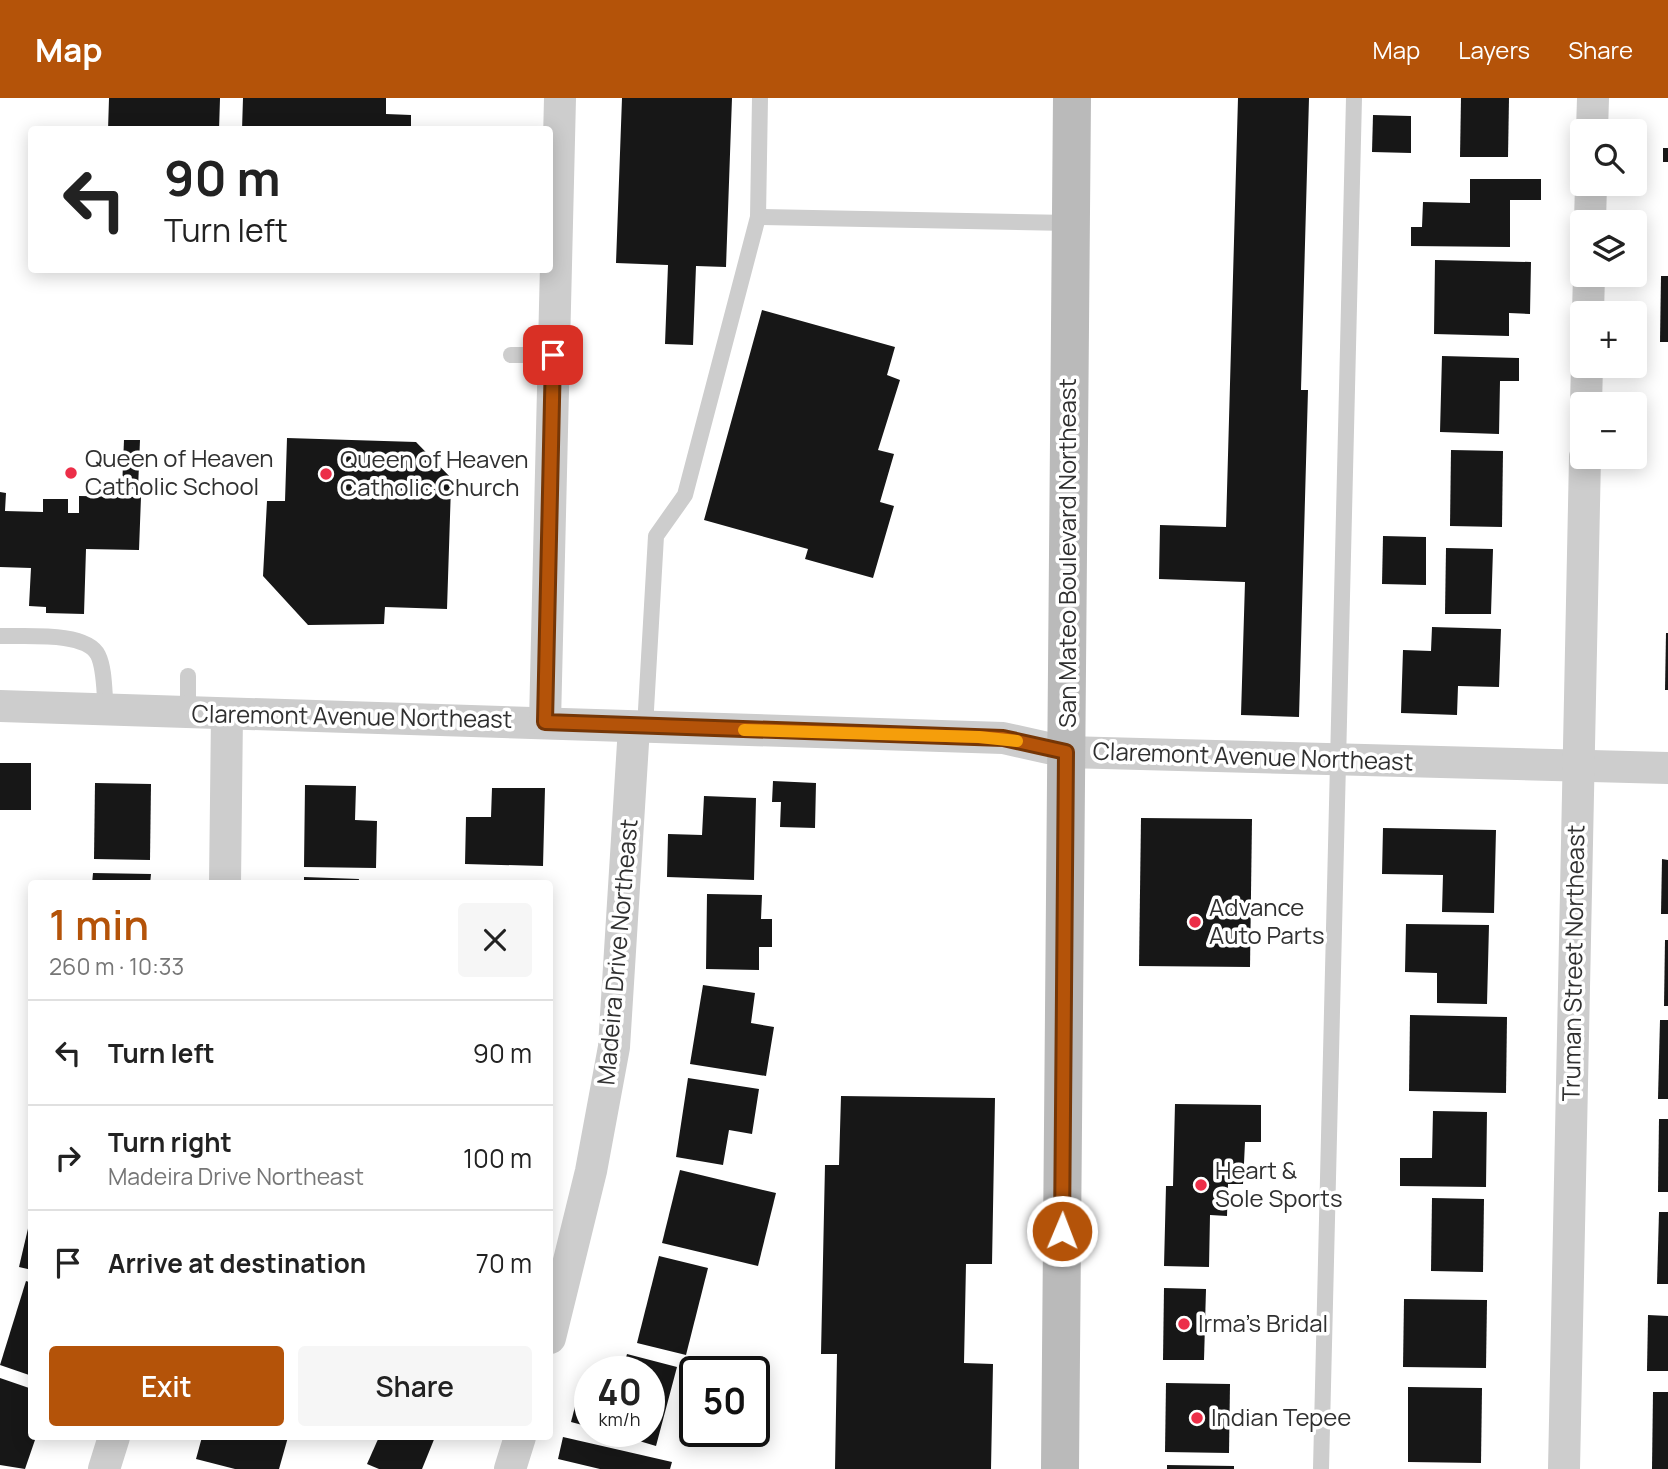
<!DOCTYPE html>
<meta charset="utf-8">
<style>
:root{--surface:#fff;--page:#f6f6f6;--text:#222;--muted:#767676;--line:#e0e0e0;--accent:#b45309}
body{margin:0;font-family:Manrope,sans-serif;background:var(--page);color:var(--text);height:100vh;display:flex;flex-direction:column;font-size:26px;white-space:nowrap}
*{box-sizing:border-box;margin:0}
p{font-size:23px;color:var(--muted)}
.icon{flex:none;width:38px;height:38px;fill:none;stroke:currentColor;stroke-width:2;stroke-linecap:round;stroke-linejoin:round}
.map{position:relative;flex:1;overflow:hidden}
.panel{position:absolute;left:28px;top:782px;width:525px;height:560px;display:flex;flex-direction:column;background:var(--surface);border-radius:7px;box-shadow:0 4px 18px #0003}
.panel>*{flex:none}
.hud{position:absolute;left:28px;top:28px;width:525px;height:147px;border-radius:7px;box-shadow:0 4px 18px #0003;background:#fff;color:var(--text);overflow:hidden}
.controls{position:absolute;left:1570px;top:21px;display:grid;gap:14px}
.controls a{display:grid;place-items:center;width:77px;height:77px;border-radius:7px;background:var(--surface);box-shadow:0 4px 18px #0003;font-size:35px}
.speed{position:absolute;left:574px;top:1258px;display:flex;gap:14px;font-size:35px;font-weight:700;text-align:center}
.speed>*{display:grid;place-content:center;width:91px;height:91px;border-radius:50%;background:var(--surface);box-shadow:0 4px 18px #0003;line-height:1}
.speed small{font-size:18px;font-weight:400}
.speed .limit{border:4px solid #111;border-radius:10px;background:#fff;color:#111}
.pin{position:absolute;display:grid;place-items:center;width:60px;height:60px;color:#fff;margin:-30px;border-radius:14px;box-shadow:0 4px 10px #0006}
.me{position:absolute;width:77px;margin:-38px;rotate:1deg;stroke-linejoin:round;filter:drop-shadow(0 0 5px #0008)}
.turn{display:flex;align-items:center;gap:24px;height:147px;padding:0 21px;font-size:32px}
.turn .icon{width:91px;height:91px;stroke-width:2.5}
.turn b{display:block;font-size:49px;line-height:60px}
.round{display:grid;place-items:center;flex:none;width:74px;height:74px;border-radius:7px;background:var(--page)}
.headline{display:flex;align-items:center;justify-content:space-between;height:119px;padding:0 21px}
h1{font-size:42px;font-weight:600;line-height:52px;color:var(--accent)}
.button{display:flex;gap:14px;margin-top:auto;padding:14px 21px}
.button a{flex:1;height:80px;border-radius:7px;background:var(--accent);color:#fff;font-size:28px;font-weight:600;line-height:80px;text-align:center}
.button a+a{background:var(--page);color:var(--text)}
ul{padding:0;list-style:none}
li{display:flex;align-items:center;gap:21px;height:105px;padding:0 21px;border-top:2px solid var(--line)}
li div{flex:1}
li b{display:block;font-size:26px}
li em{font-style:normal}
header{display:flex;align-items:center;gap:42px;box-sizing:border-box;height:98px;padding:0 35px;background:var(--accent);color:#fff}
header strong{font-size:33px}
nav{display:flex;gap:38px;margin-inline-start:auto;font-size:24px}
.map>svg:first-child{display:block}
</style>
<header>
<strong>Map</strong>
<nav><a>Map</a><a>Layers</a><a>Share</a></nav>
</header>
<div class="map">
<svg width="1668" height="1371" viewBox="0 0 1668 1371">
<rect width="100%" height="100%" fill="#fff"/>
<g fill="#171717">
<path d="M109 0H220L219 32H108Z"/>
<path d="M243 0H386V16L411 17V32H242Z"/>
<path d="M622 0H732L726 169 696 168 693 247 665 246 668 167 616 165Z"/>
<path d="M1238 0H1309L1301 292H1308L1299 619 1241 617 1245 484 1159 481 1160 427 1226 429Z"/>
<path d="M1461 0H1509L1508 59H1460Z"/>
<path d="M1373 17 1411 18V55L1372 54Z"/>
<rect x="1663" y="50" width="5" height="14"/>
<path d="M1470 81H1541V102H1510V149L1411 148V129H1422L1423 104 1470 105Z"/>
<path d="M1435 162 1531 164 1530 216 1509 215V238L1434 236Z"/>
<path d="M1661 178H1668V244H1660Z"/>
<path d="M762 212 895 249 887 277 900 282 878 352 894 356 880 404 894 408 873 480 805 461 808 451 704 422Z"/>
<path d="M1442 258 1519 260V283H1500L1499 336 1440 334Z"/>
<path d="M287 340 416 344 454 383 451 388 447 511 385 509 384 526 308 527 263 478 267 403H285Z"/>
<path d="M124 342H140L138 391H122Z"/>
<path d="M1451 352 1503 353 1502 429 1450 428Z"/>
<path d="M0 394 6 395 5 413 43 414V401H68V415H79V398L141 399 139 452 86 451 84 516 46 515V509L29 508 31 470 0 469Z"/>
<path d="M1383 438 1426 439V487L1382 486Z"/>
<path d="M1446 450 1493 451 1491 516H1445Z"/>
<path d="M1432 529 1501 531 1499 589 1458 588 1457 617 1401 615 1403 552 1431 553Z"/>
<path d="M1666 535H1668V592H1665Z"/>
<rect x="0" y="665" width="31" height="47"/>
<path d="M773 683 816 685 815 730 780 729 781 704H772Z"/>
<path d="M95 685 151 686 150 762 94 761Z"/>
<path d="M305 687 356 688 355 722 377 723 376 770 304 769Z"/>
<path d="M492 690H545L543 768 465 766 466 719H491Z"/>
<path d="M704 698 756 700 754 782 667 779 668 736 702 737Z"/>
<path d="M1141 720 1252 721 1250 869 1139 868Z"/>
<path d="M1383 730 1496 732 1494 815 1442 814 1443 777 1382 776Z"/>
<path d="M1662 761 1668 762V816H1661Z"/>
<path d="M93 775 151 776 150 786H92Z"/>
<path d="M304 779 359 781 358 786H304Z"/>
<path d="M707 796 762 797 761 821H772V849H759V872L706 871Z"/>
<path d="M1406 826 1489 827 1487 906 1437 905V875L1405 874Z"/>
<path d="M1665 842H1668V908H1664Z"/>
<path d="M703 887 755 895 751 925 774 929 766 978 690 966Z"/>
<path d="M1410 917 1507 919 1506 995 1409 993Z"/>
<path d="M1660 922H1668V1001H1658Z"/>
<path d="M688 980 759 991 752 1036 729 1032 723 1067 676 1059Z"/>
<path d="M841 998 995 1000 992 1166H966L964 1265 993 1266 991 1371H835L837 1256H821L825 1067H839Z"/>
<path d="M1175 1006 1261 1007V1044H1245L1243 1086H1228L1227 1118 1210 1117 1209 1169 1164 1168 1166 1088H1173Z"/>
<path d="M1433 1013 1487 1014 1486 1089 1400 1088V1060H1432Z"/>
<path d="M1659 1021H1668V1094H1658Z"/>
<path d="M680 1072 776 1095 758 1168 662 1145Z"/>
<path d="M1432 1100 1484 1101 1483 1174 1431 1173Z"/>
<path d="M1659 1114H1668V1186H1657Z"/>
<path d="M30 1122H32V1172L19 1169Z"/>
<path d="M659 1158 708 1170 686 1257 637 1245Z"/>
<path d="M26 1183 32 1185V1278L0 1267Z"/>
<path d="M1164 1190 1206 1191 1204 1262H1163Z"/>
<path d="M1404 1201 1487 1202 1486 1270 1403 1269Z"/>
<path d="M1648 1217 1668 1218V1273H1647Z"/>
<path d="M627 1256 677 1269 656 1348 609 1334H649V1274H622Z"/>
<path d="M0 1280 32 1291V1339H36L25 1371 0 1367Z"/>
<path d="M1166 1285 1230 1286 1229 1355 1165 1354Z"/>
<path d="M1408 1289 1482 1290 1481 1365 1408 1364Z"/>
<path d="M1653 1294H1668V1371H1652Z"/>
<path d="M578 1297 590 1301V1329L571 1324Z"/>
<path d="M202 1339H288L279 1371H235L196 1361Z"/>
<path d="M379 1339H435L422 1371H379L367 1366Z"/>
<path d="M563 1339 672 1364 670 1371H600L558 1361Z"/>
<path d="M1167 1367 1234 1368V1371H1167Z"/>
</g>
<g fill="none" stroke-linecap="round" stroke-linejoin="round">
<g stroke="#cdcdcd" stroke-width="16">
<path d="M758 119 1070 125"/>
<path d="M511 257H553"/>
<path d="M0 538C25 539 86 533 98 557 105 571 104 596 106 612"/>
<path d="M188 578V615"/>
<path d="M645 629 656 438 685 397 758 119 760 0"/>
<path d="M1321 1371 1354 0"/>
</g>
<g stroke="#cdcdcd" stroke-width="32">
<path d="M1592 33 1593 0"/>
<path d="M1590 124 1591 86"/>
<path d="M1588 215 1589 177"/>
<path d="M1586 306 1587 268"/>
<path d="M0 608 1003 640 1066 654 1668 670"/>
<path d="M545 624 560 0"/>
<path d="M225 786 227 616"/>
<path d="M550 1240 591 1073 614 949 634 629"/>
<path d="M104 1371 114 1339"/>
<path d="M510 1371 520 1339"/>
<path d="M1564 1371 1585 359"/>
</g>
<path stroke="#bababa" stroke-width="38" d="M1060 1371 1072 0"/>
</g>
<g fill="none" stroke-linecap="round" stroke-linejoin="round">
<defs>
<path id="route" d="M553 257 545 624 1003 640 1066 654 1062 1133"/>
</defs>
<use href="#route" stroke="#753606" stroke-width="18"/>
<use href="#route" stroke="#b45309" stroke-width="12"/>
<path stroke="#f59e0b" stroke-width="12" d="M744 632 979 639 1017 643"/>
</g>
<g fill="#ec2e48" stroke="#fff" stroke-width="2.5">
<circle cx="71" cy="375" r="7"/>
<circle cx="326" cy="376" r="7"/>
<circle cx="1195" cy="824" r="7"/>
<circle cx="1201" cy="1087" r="7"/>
<circle cx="1184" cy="1226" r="7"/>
<circle cx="1197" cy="1320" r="7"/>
</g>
<g text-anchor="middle" stroke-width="7" stroke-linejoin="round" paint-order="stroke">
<g font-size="24" fill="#303030" stroke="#fff" text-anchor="start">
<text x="85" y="369">Queen of Heaven<tspan x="85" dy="28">Catholic School</tspan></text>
<text x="340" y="370">Queen of Heaven<tspan x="340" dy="28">Catholic Church</tspan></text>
<text x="1209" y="818">Advance<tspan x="1209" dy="28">Auto Parts</tspan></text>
<text x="1215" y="1081">Heart &amp;<tspan x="1215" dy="28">Sole Sports</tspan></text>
<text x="1198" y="1234">Irma's Bridal</text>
<text x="1211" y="1328">Indian Tepee</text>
</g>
<g font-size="24" fill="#303030" stroke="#fff">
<text transform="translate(1068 455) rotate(-90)" y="8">San Mateo Boulevard Northeast</text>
<text transform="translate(352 619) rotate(1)" y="8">Claremont Avenue Northeast</text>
<text transform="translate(1253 659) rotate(2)" y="8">Claremont Avenue Northeast</text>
<text transform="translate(618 854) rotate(-85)" y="8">Madeira Drive Northeast</text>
<text transform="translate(1574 865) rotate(-89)" y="8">Truman Street Northeast</text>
</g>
</g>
</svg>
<div class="controls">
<a><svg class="icon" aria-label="search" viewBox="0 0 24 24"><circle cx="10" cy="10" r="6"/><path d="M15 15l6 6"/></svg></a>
<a><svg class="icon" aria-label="layers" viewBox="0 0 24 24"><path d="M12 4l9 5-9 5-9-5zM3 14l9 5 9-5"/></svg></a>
<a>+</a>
<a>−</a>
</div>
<div class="speed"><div>40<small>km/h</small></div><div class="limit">50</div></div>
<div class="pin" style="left:553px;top:257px;background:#d93025"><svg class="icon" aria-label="arrive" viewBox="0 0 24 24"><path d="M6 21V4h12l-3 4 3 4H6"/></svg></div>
<svg class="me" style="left:1062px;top:1133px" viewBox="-20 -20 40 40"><circle r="17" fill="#b45309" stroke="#fff" stroke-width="3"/><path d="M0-11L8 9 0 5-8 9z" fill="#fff"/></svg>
<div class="hud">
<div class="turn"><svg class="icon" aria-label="left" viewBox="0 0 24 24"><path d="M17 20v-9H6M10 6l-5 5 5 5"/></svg><div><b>90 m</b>Turn left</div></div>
</div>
<section class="panel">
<div class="headline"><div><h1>1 min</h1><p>260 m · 10:33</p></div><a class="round"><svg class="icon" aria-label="close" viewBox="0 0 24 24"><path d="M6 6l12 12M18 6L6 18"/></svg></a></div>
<ul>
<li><svg class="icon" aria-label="left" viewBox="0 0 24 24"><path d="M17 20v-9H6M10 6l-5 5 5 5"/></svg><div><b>Turn left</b></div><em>90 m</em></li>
<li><svg class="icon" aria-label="right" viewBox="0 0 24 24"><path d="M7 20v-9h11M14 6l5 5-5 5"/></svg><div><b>Turn right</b><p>Madeira Drive Northeast</p></div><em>100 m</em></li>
<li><svg class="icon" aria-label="arrive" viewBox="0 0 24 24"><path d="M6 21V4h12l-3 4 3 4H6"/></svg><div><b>Arrive at destination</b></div><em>70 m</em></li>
</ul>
<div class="button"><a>Exit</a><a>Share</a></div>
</section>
</div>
